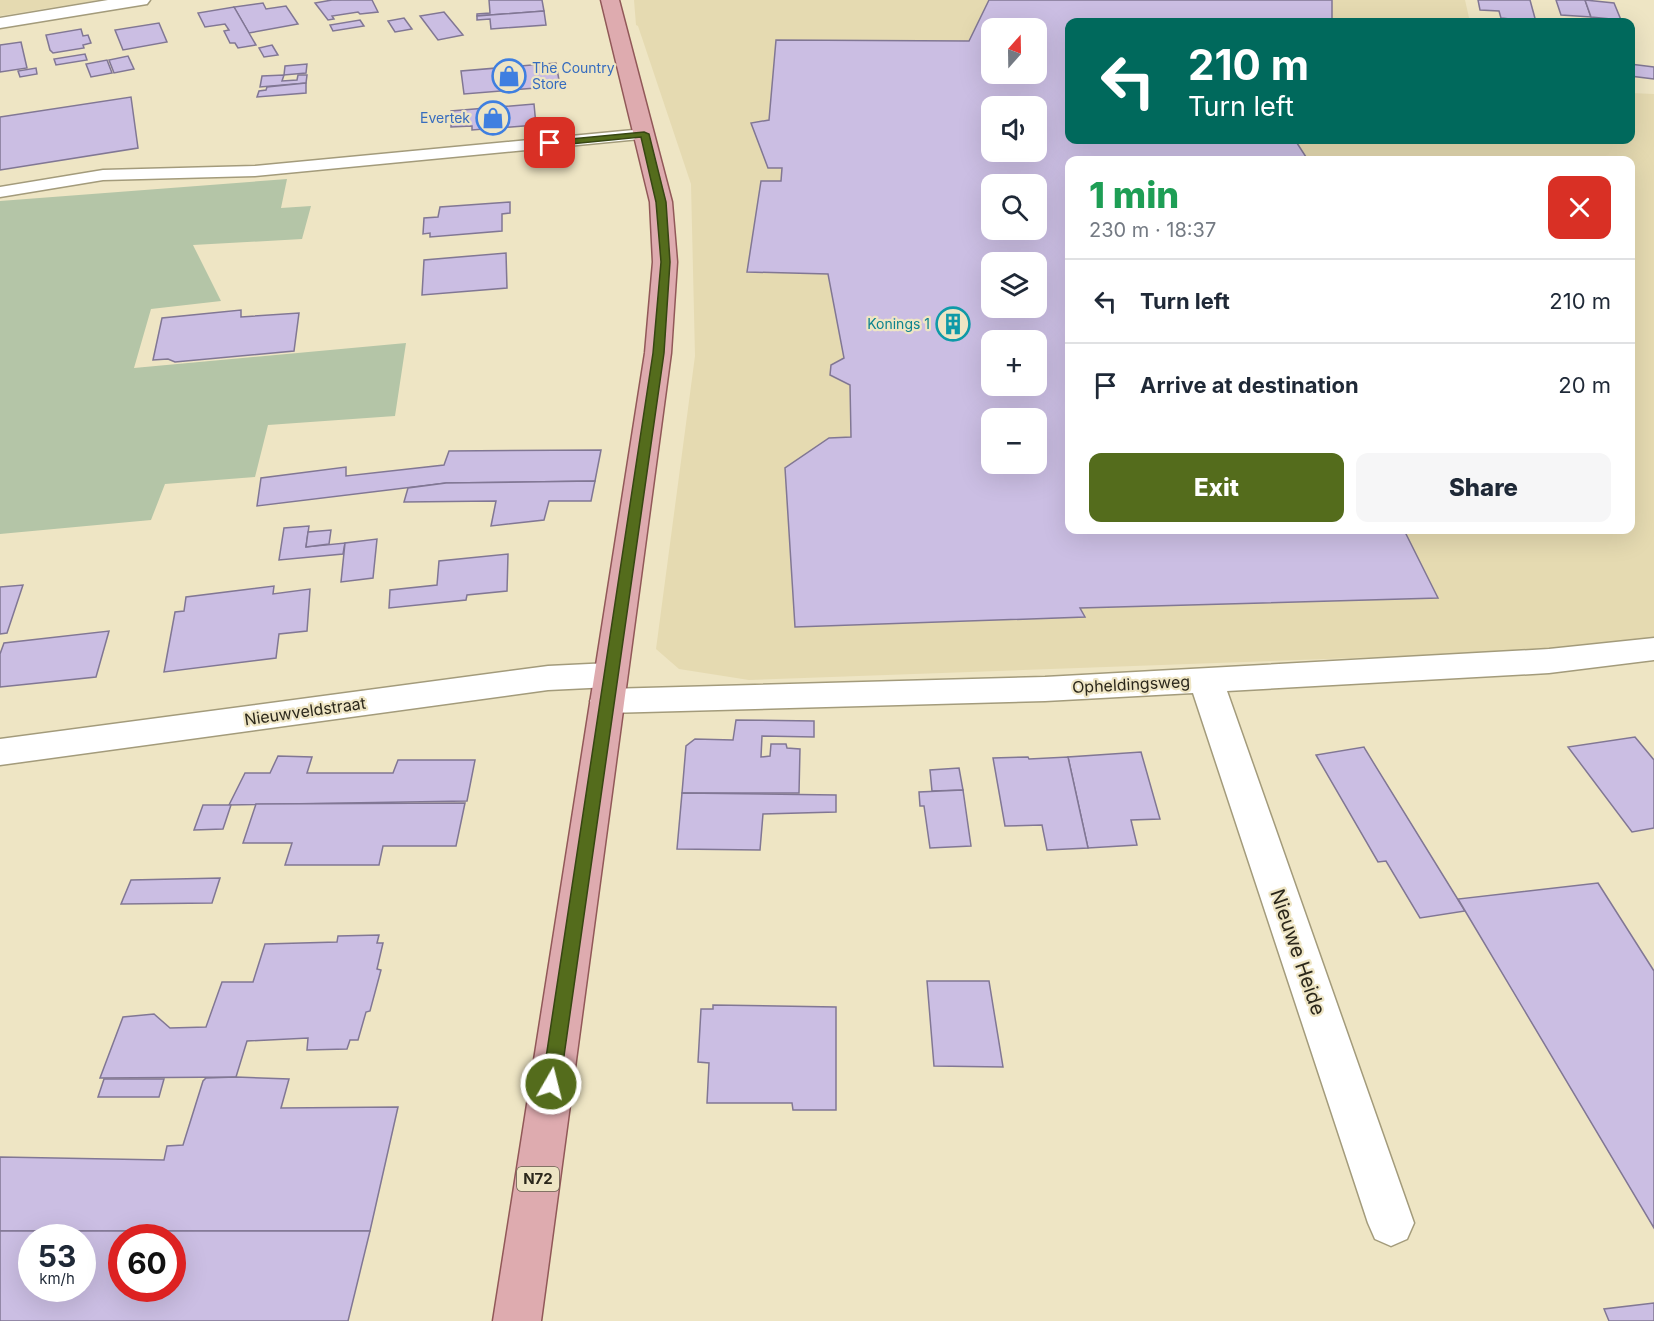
<!DOCTYPE html>
<meta charset="utf-8">
<style>
:root{--surface:#fff;--page:#f6f6f7;--text:#1f2937;--muted:#747a83;--line:#e0e1e3;--accent:#546c1c}
body{margin:0;font-family:Inter,sans-serif;background:var(--page);color:var(--text);height:100vh;display:flex;flex-direction:column;font-size:22px;white-space:nowrap}
*{box-sizing:border-box;margin:0}
p{font-size:20px;color:var(--muted)}
.icon{flex:none;width:33px;height:33px;fill:none;stroke:currentColor;stroke-width:2;stroke-linecap:round;stroke-linejoin:round}
.map{position:relative;flex:1;overflow:hidden}
.panel{position:absolute;left:1065px;top:156px;width:570px;height:378px;display:flex;flex-direction:column;background:var(--surface);border-radius:12px;box-shadow:0 6px 24px #0002}
.panel>*{flex:none}
.top-card{position:absolute;left:1065px;top:18px;width:570px;height:126px;border-radius:12px;box-shadow:0 6px 24px #0002;background:#00695c;color:#fff;overflow:hidden}
.needle{width:39px;rotate:20deg}
.controls{position:absolute;left:981px;top:18px;display:grid;gap:12px}
.controls a{display:grid;place-items:center;width:66px;height:66px;border-radius:12px;background:var(--surface);box-shadow:0 6px 24px #0002;font-size:30px}
.speed{position:absolute;left:18px;top:1224px;display:flex;gap:12px;font-size:30px;font-weight:700;text-align:center}
.speed>*{display:grid;place-content:center;width:78px;height:78px;border-radius:50%;background:var(--surface);box-shadow:0 6px 24px #0002;line-height:1}
.speed small{font-size:15px;font-weight:400}
.speed .limit{border:9px solid #d22;background:#fff;color:#111}
.pin{position:absolute;display:grid;place-items:center;width:51px;height:51px;color:#fff;margin:-26px;border-radius:12px;box-shadow:0 3px 9px #0006}
.me{position:absolute;width:66px;margin:-33px;rotate:8deg;stroke-linejoin:round;filter:drop-shadow(0 0 4px #0008)}
.turn{display:flex;align-items:center;gap:21px;height:126px;padding:0 24px;font-size:27px}
.turn .icon{width:78px;height:78px;stroke-width:2.5}
.turn b{display:block;font-size:42px;line-height:51px}
.round{display:grid;place-items:center;flex:none;width:63px;height:63px;border-radius:12px;background:var(--page)}
.headline{display:flex;align-items:center;justify-content:space-between;height:102px;padding:0 24px}
h1{font-size:36px;font-weight:800;line-height:45px;color:#1e9e55}
.button{display:flex;gap:12px;margin-top:auto;padding:12px 24px}
.button a{flex:1;height:69px;border-radius:12px;background:var(--accent);color:#fff;font-size:24px;font-weight:800;line-height:69px;text-align:center}
.button a+a{background:var(--page);color:var(--text)}
ul{padding:0;list-style:none}
li{display:flex;align-items:center;gap:18px;height:84px;padding:0 24px;border-top:2px solid var(--line)}
li div{flex:1}
li b{display:block;font-size:22px}
li em{font-style:normal}
.map>svg:first-child{display:block}
</style>
<div class="map">
<svg width="1654" height="1321" viewBox="0 0 1654 1321">
<rect width="100%" height="100%" fill="#eee5c4"/>
<g fill="#e5dab1" fill-rule="evenodd">
<path d="M0 0H99L0 16Z"/>
<path d="M634 0H1465L1470 22H1070V140H1630L1631 93 1654 94V638L1547 651 749 680 679 669 656 649 695 356 691 184 638 26 636 25ZM992 28H1036V74H992ZM992 106H1036V152H992ZM1070 160H1630V530H1070ZM992 184H1036V230H992ZM992 262H1036V308H992ZM992 340H1036V386H992ZM992 418H1036V464H992Z"/>
</g>
<path fill="#b4c5a7" d="M287 179 281 208 311 206 302 239 193 245 221 301 151 309 134 368 406 343 395 416 268 425 255 477 165 484 151 520 0 534V201Z"/>
<g fill="#cbbee3" stroke="#817794" stroke-width="1.5" fill-rule="evenodd">
<path d="M332 0H372L378 12 360 14 358 12 332 16 334 19 328 20 315 3Z"/>
<path d="M489 0H542L544 11 477 16V14L490 13Z"/>
<path d="M989 0H1332V22H1070V140H1295L1308 160H1070V530H1404L1438 598 1080 608 1085 617 795 627 785 468 829 438 851 437 850 385 830 375 831 365 844 358 828 274 747 272 761 181H781L782 168H768L751 123 769 120 776 40 969 41ZM992 28H1036V74H992ZM992 106H1036V152H992ZM992 184H1036V230H992ZM992 262H1036V308H992ZM992 340H1036V386H992ZM992 418H1036V464H992Z"/>
<path d="M1478 0H1530L1536 22 1501 18 1499 11 1480 10Z"/>
<path d="M1556 0H1585L1591 17 1561 15Z"/>
<path d="M1585 0 1614 3 1621 20 1591 17Z"/>
<path d="M263 3 266 9 286 6 298 24 249 33 234 7Z"/>
<path d="M234 7 249 33 256 45 238 48 235 43H230L224 31 229 30 225 24 205 27 198 13Z"/>
<path d="M544 11 546 25 491 29 490 19 477 20V16Z"/>
<path d="M444 12 463 35 438 40 420 16Z"/>
<path d="M404 18 412 29 395 32 388 21Z"/>
<path d="M360 20 364 26 333 31 330 25Z"/>
<path d="M159 23 167 42 123 50 115 30Z"/>
<path d="M81 29 83 36 88 35 91 43 83 45 84 48 53 53 50 50 46 35Z"/>
<path d="M21 42 27 68 0 72V45Z"/>
<path d="M272 45 278 55 264 57 259 48Z"/>
<path d="M85 54 87 60 56 65 54 59Z"/>
<path d="M128 56 134 69 114 73 109 60Z"/>
<path d="M107 60 112 73 91 77 86 64Z"/>
<path d="M556 63 560 86 464 94 461 71Z"/>
<path d="M307 64 306 73 284 75 285 66Z"/>
<path d="M1630 64 1654 67V79L1630 76Z"/>
<path d="M36 68 37 74 20 77 18 71Z"/>
<path d="M284 75 282 81 297 80 298 75H307L306 83 260 87 262 76Z"/>
<path d="M306 83V93L257 97 259 91 266 90 267 87Z"/>
<path d="M131 97 138 148 0 170V117Z"/>
<path d="M534 104 536 125 472 130V126L451 127V111Z"/>
<path d="M510 202V213L502 214V231L430 237V233L423 234 424 218 438 217 440 207Z"/>
<path d="M506 253 507 288 422 295 424 260Z"/>
<path d="M241 310V317L299 313 294 351 175 362 168 359 153 360 162 318Z"/>
<path d="M601 450 595 481 446 483 257 506 261 478 346 467V476L444 465 449 451Z"/>
<path d="M595 481 591 501H549L544 520 491 526 496 501 404 502 408 488 446 483Z"/>
<path d="M309 526 306 547 345 543 343 554 279 560 284 528Z"/>
<path d="M331 530 329 544 306 547 308 532Z"/>
<path d="M377 539 373 578 341 582 345 543Z"/>
<path d="M508 554 507 591 467 595 466 600 389 608 390 590 437 585 439 561Z"/>
<path d="M23 585 7 633 0 634V587Z"/>
<path d="M274 586 273 594 310 589 307 631 279 634 276 658 164 672 175 612 184 611 186 597Z"/>
<path d="M109 631 96 677 0 687V654L4 643Z"/>
<path d="M736 720 814 721V737L762 736 761 757 770 756 771 744H786L787 748 800 749 799 793H682L686 746 695 739 733 740Z"/>
<path d="M1635 737 1654 760V828L1632 832 1568 747Z"/>
<path d="M1364 747 1365 749 1465 911 1420 918 1386 861 1378 862 1316 755Z"/>
<path d="M1141 752 1160 819 1131 820 1137 845 1088 848 1068 757Z"/>
<path d="M278 756 312 757 307 773H393L398 760H475L467 801 229 805 245 773H270Z"/>
<path d="M1028 757 1029 759 1068 757 1088 848 1047 850 1042 825 1005 826 993 758Z"/>
<path d="M959 768 963 790 932 791 930 770Z"/>
<path d="M963 790 971 846 930 848 924 806H920L919 792Z"/>
<path d="M682 793 836 795V812L763 814 760 850 677 849Z"/>
<path d="M465 803 456 846H383L379 865H285L292 843H243L256 804Z"/>
<path d="M203 805H231L223 829 194 830Z"/>
<path d="M220 878 212 903 121 904 131 880Z"/>
<path d="M1598 883 1654 971V1228L1458 899Z"/>
<path d="M379 935 377 943H383L377 969 381 970 370 1011 366 1012 358 1040H350L347 1049 307 1050 308 1038 247 1041 236 1077 100 1078 123 1017 154 1014 170 1028 206 1027 222 982H253L265 944 337 942 338 936Z"/>
<path d="M927 981H989L1003 1067 934 1066Z"/>
<path d="M713 1005 836 1007V1110H793L792 1103H707L709 1063 698 1062 701 1009H713Z"/>
<path d="M236 1077 289 1079 281 1108 398 1107 370 1231H0V1157L164 1160 167 1146 183 1145 203 1081 206 1078Z"/>
<path d="M104 1079H164L159 1097H98Z"/>
<path d="M0 1231H370L348 1321H0ZM32 1238H82V1288H32ZM122 1238H172V1288H122Z"/>
<path d="M1654 1303V1321H1609L1604 1309Z"/>
</g>
<g fill="none" stroke-linecap="round" stroke-linejoin="round">
<defs>
<path id="lane" d="M644 129 650 130 653 134 650 138 255 176 103 180 0 197V187L103 170 255 166Z"/>
<g id="street">
<path d="M108 0H150L147 4 141 5 0 28V18Z"/>
<path d="M1654 638V660L1549 673 1227 691 1414 1223 1407 1239 1391 1246 1375 1239 1368 1223 1193 693 1045 701 607 713 595 710 590 701 595 692 607 689 1045 677 1549 649Z"/>
<path d="M610 663 622 667 627 675 622 683 610 687 548 690 0 765V739L548 666Z"/>
</g>
<path id="primary" d="M601 0H619L672 202 677 262 671 353 541 1321H493L645 353 653 262 650 202Z"/>
</defs>
<use href="#lane" stroke="#a39b7b" stroke-width="3"/>
<use href="#street" stroke="#a39b7b" stroke-width="3"/>
<use href="#primary" stroke="#915858" stroke-width="3"/>
<use href="#lane" fill="#fff" fill-rule="evenodd"/>
<use href="#street" fill="#fff" fill-rule="evenodd"/>
<use href="#primary" fill="#deabaf" fill-rule="evenodd"/>
</g>
<path fill="#546c1c" stroke="#374612" stroke-width="1.5" d="M644 132 649 134 666 202 670 262 664 353 560 1084 558 1090 551 1092 545 1090 542 1084 653 353 661 262 656 202 641 137 550 146 546 143 550 141Z"/>
<defs>
<symbol id="shop-ring" viewBox="-11 -11 22 22"><circle r="9.5" fill="#eee5c4" stroke="#3f7fe0" stroke-width="1.5"/><path d="M-5-2.5h2.3a2.7 3.5 0 0 1 5.4 0H5L5.5 6h-11ZM-1.5-2.5h3a1.5 2.3 0 0 0-3 0Z" fill="#3f7fe0"/></symbol>
<symbol id="building-ring" viewBox="-11 -11 22 22"><circle r="9.5" fill="#eee5c4" stroke="#0f9aa8" stroke-width="1.5"/><path d="M-4-6H4V6H1V3H-1V6H-4ZM-2.5-4.3h1.7v1.8h-1.7ZM.8-4.3h1.7v1.8H.8ZM-2.5-1h1.7V.8h-1.7ZM.8-1h1.7V.8H.8Z" fill="#0f9aa8"/></symbol>
</defs>
<g fill-rule="evenodd">
<use href="#shop-ring" x="490" y="57" width="38" height="38"/>
<use href="#shop-ring" x="474" y="99" width="38" height="38"/>
<use href="#building-ring" x="934" y="305" width="38" height="38"/>
</g>
<g text-anchor="middle" stroke-width="4.5" stroke-linejoin="round" paint-order="stroke">
<g font-size="14" fill="#366cbe" stroke="#eee5c4" text-anchor="start">
<text x="532" y="73">The Country<tspan x="532" dy="16">Store</tspan></text>
<text x="470" y="123" text-anchor="end">Evertek</text>
</g>
<g font-size="14" fill="#0d838f" stroke="#eee5c4" text-anchor="end">
<text x="930" y="329">Konings 1</text>
</g>
<rect fill="#eee5c4" stroke="#66604e" stroke-width="1.5" x="517" y="1167" width="42" height="24" rx="4.5"/>
<g font-size="15" font-weight="bold" fill="#2b271b">
<text x="538" y="1184">N72</text>
</g>
<g font-size="16" fill="#2b271b" stroke="#eee5c4">
<text transform="translate(1131 684) rotate(-3)" y="6">Opheldingsweg</text>
<text transform="translate(305 711) rotate(-8)" y="6">Nieuwveldstraat</text>
</g>
<g font-size="20" fill="#2b271b" stroke="#eee5c4">
<text transform="translate(1298 952) rotate(71)" y="7">Nieuwe Heide</text>
</g>
</g>
</svg>
<div class="controls">
<a><svg class="needle" viewBox="-14 -14 28 28"><path d="M0-13l5 13h-10z" fill="#e53935"/><path d="M0 13l5-13h-10z" fill="#747a83"/></svg></a>
<a><svg class="icon" aria-label="sound" viewBox="0 0 24 24"><path d="M4 9h4l5-4v14l-5-4H4zM17 9q2 3 0 6"/></svg></a>
<a><svg class="icon" aria-label="search" viewBox="0 0 24 24"><circle cx="10" cy="10" r="6"/><path d="M15 15l6 6"/></svg></a>
<a><svg class="icon" aria-label="layers" viewBox="0 0 24 24"><path d="M12 4l9 5-9 5-9-5zM3 14l9 5 9-5"/></svg></a>
<a>+</a>
<a>−</a>
</div>
<div class="speed"><div>53<small>km/h</small></div><div class="limit">60</div></div>
<div class="pin" style="left:550px;top:143px;background:#d93025"><svg class="icon" aria-label="arrive" viewBox="0 0 24 24"><path d="M6 21V4h12l-3 4 3 4H6"/></svg></div>
<svg class="me" style="left:551px;top:1084px" viewBox="-20 -20 40 40"><circle r="17" fill="#546c1c" stroke="#fff" stroke-width="3"/><path d="M0-11L8 9 0 5-8 9z" fill="#fff"/></svg>
<div class="top-card">
<div class="turn"><svg class="icon" aria-label="left" viewBox="0 0 24 24"><path d="M17 20v-9H6M10 6l-5 5 5 5"/></svg><div><b>210 m</b>Turn left</div></div>
</div>
<section class="panel">
<div class="headline"><div><h1>1 min</h1><p>230 m · 18:37</p></div><a class="round" style="background:#d93025;color:#fff"><svg class="icon" aria-label="close" viewBox="0 0 24 24"><path d="M6 6l12 12M18 6L6 18"/></svg></a></div>
<ul>
<li><svg class="icon" aria-label="left" viewBox="0 0 24 24"><path d="M17 20v-9H6M10 6l-5 5 5 5"/></svg><div><b>Turn left</b></div><em>210 m</em></li>
<li><svg class="icon" aria-label="arrive" viewBox="0 0 24 24"><path d="M6 21V4h12l-3 4 3 4H6"/></svg><div><b>Arrive at destination</b></div><em>20 m</em></li>
</ul>
<div class="button"><a>Exit</a><a>Share</a></div>
</section>
</div>
